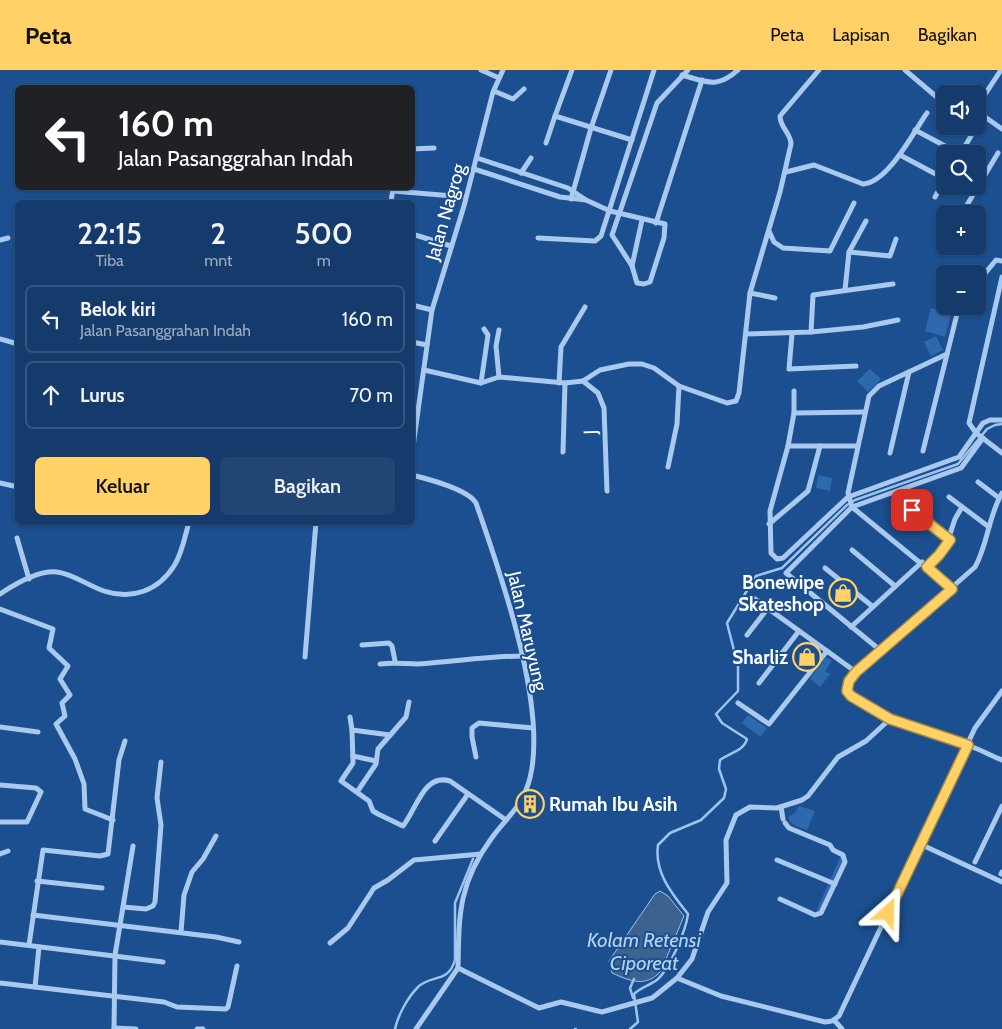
<!DOCTYPE html>
<html lang="id">
<meta charset="utf-8">
<style>
:root{--surface:#143b6b;--page:#214673;--text:#f1f3f6;--muted:#9dadc1;--line:#33557e;--accent:#ffd166}
body{margin:0;font-family:Cabin,sans-serif;background:var(--page);color:var(--text);height:100vh;display:flex;flex-direction:column;font-size:19px;white-space:nowrap}
*{box-sizing:border-box;margin:0}
p{font-size:16px;color:var(--muted)}
.icon{flex:none;width:28px;height:28px;fill:none;stroke:currentColor;stroke-width:2;stroke-linecap:round;stroke-linejoin:round}
.map{position:relative;flex:1;overflow:hidden}
.drawer{position:absolute;left:15px;top:130px;width:400px;height:325px;display:flex;flex-direction:column;background:var(--surface);border-radius:8px;box-shadow:0 1px 4px #0004,0 0 0 1px var(--line)}
.drawer>*{flex:none}
.top-card{position:absolute;left:15px;top:15px;width:400px;height:105px;border-radius:8px;box-shadow:0 1px 4px #0004,0 0 0 1px var(--line);background:#202124;color:#fff;overflow:hidden}
.buttons{position:absolute;left:936px;top:15px;display:grid;gap:10px}
.buttons a{display:grid;place-items:center;width:50px;height:50px;border-radius:8px;background:var(--surface);box-shadow:0 1px 4px #0004,0 0 0 1px var(--line);font-size:25px}
.pin{position:absolute;display:grid;place-items:center;width:42px;height:42px;color:#fff;margin:-21px;border-radius:10px;box-shadow:0 2px 8px #0006}
.me{position:absolute;width:55px;margin:-28px;rotate:25deg;stroke-linejoin:round;filter:drop-shadow(0 0 4px #0008)}
.turn{display:flex;align-items:center;gap:18px;height:105px;padding:0 20px;font-size:22px}
.turn .icon{width:65px;height:65px;stroke-width:2.5}
.turn b{display:block;font-size:35px;line-height:42px}
.eta{display:flex;justify-content:space-evenly;align-items:center;height:85px;text-align:center}
.eta b{font-size:30px;font-weight:600;line-height:35px}
.action{display:flex;gap:10px;margin-top:auto;padding:10px 20px}
.action a{flex:1;height:58px;border-radius:8px;background:var(--accent);color:#111;font-size:20px;font-weight:600;line-height:58px;text-align:center}
.action a+a{background:var(--page);color:var(--text)}
ul{padding:0;list-style:none}
li{display:flex;align-items:center;gap:15px;height:68px;margin:0 10px 8px;padding:0 10px;border:2px solid var(--line);border-radius:8px}
li div{flex:1}
li b{display:block;font-size:19px}
li em{font-style:normal}
header{display:flex;align-items:center;gap:30px;box-sizing:border-box;height:70px;padding:0 25px;background:var(--accent);color:#111}
header strong{font-size:24px}
nav{display:flex;gap:28px;margin-inline-start:auto;font-size:18px}
.map>svg:first-child{display:block}
</style>
<header>
<strong>Peta</strong>
<nav><a>Peta</a><a>Lapisan</a><a>Bagikan</a></nav>
</header>
<div class="map">
<svg width="1002" height="959" viewBox="0 0 1002 959">
<rect width="100%" height="100%" fill="#1b4f8f"/>
<g fill="#2e69ad">
<path d="M931 238 951 244 945 267 925 261Z"/>
<path d="M936 266 943 280 931 286 924 272Z"/>
<path d="M870 299 881 309 868 322 857 311Z"/>
<path d="M818 405 832 408 830 421 816 418Z"/>
<path d="M826 587 832 591 825 601 830 604 820 617 810 609Z"/>
<path d="M748 645 767 658 760 667 742 653Z"/>
<path d="M799 736 815 741 807 760C799 757 791 756 788 747L795 743Z"/>
<path d="M841 785 844 792 820 842 815 844Z"/>
</g>
<path fill="#3c6290" stroke="#9cc4f0" d="M660 821 668 826 684 846 661 901C646 918 630 911 612 903L609 891 655 824Z"/>
<g fill="none" stroke-linecap="round" stroke-linejoin="round">
<g stroke="#9cc4f0" stroke-width="2.5">
<path d="M633 928 630 918 634 909"/>
<path d="M395 959C398 945 408 927 418 917 431 904 448 914 455 890V833L473 789"/>
<path d="M575 959H576"/>
<path d="M630 959 638 952 634 924C641 917 651 915 658 909 670 898 686 860 688 844 672 824 654 802 658 775L670 763 701 750 724 728 726 719 719 699 720 690C729 683 744 681 747 669L722 653 716 644 738 621V596L727 553 756 506 782 498 847 435 855 430 958 394 987 359 995 355 1002 354"/>
</g>
<g stroke="#a9c9ee" stroke-width="5">
<path d="M481 0 499 8"/>
<path d="M572 0 555 46 632 70"/>
<path d="M905 0 945 34"/>
<path d="M682 5C707 12 717 19 738 0"/>
<path d="M494 21 513 29 524 19"/>
<path d="M978 35 1001 0"/>
<path d="M978 42 1002 59"/>
<path d="M915 60 960 84"/>
<path d="M546 73 555 46"/>
<path d="M412 79 434 78"/>
<path d="M961 83 971 66"/>
<path d="M900 85 945 109"/>
<path d="M477 88 568 118 586 130 610 141 665 154 664 168 650 212 644 214 637 213 632 196 642 150"/>
<path d="M474 99 560 127 586 130"/>
<path d="M978 100 985 104"/>
<path d="M786 102 814 95 863 114C888 113 914 61 927 43"/>
<path d="M521 103 531 88"/>
<path d="M393 121 465 127"/>
<path d="M935 127 945 109"/>
<path d="M571 129 591 58 611 0"/>
<path d="M391 132 393 118"/>
<path d="M964 140 998 83"/>
<path d="M656 153 702 10"/>
<path d="M769 161 774 172 783 178 830 181 854 133"/>
<path d="M412 164 451 176"/>
<path d="M538 168 595 171 601 166 654 0"/>
<path d="M0 170 8 168"/>
<path d="M849 182 890 186 896 169"/>
<path d="M632 196 612 165 657 33 688 0"/>
<path d="M1002 207 969 353 976 363 1002 383"/>
<path d="M978 212 996 190 1002 191"/>
<path d="M845 220 849 182 866 151"/>
<path d="M750 223 775 228"/>
<path d="M412 235 432 240"/>
<path d="M499 260 496 276 499 307"/>
<path d="M811 262 813 225 893 214"/>
<path d="M746 264 811 262 863 257 898 250"/>
<path d="M792 264 789 299 856 296"/>
<path d="M0 269 18 274"/>
<path d="M412 272 427 275"/>
<path d="M424 300 481 313 499 307 565 313 583 311 600 300 629 294H642L654 298 679 316 727 333 736 331 739 323 750 223 780 122 791 74C791 63 780 58 780 46L819 0"/>
<path d="M583 311 598 323 604 338 607 421"/>
<path d="M481 313 488 265 484 259"/>
<path d="M559 313 561 277 585 237"/>
<path d="M794 321V343L788 376 770 441 771 483 777 489 783 488 848 427 959 387 983 353 990 350H1002"/>
<path d="M794 343 865 342"/>
<path d="M788 376H857"/>
<path d="M923 381 959 236"/>
<path d="M563 382 565 313"/>
<path d="M890 383 909 302"/>
<path d="M412 384 432 240 464 136 493 22 503 0"/>
<path d="M668 397 677 354 679 316"/>
<path d="M412 405C428 409 468 419 476 433 500 502 554 652 526 720 519 739 502 753 491 769 458 814 459 846 458 898"/>
<path d="M978 412 999 428"/>
<path d="M0 413 18 417"/>
<path d="M1002 423C988 447 988 474 975 497L856 602 847 617C852 640 944 666 967 675 979 679 990 685 1002 690"/>
<path d="M949 427 989 457"/>
<path d="M852 437 848 423 869 326 879 316 947 284"/>
<path d="M852 437 952 519"/>
<path d="M912 440 950 469"/>
<path d="M769 454 808 421 820 376"/>
<path d="M17 468 29 509"/>
<path d="M852 480 895 516"/>
<path d="M927 497 946 476 955 449 962 437"/>
<path d="M825 498 872 536"/>
<path d="M0 524C15 514 38 500 57 502 73 504 89 516 104 521 132 530 158 521 174 496 182 484 185 466 189 452"/>
<path d="M755 529 856 602"/>
<path d="M0 539 53 559 49 578 68 596 60 609 70 625 62 633 65 646 56 654 75 689 84 714 85 739 113 750"/>
<path d="M851 557 922 492"/>
<path d="M747 565 768 538"/>
<path d="M362 575 389 573 392 576 395 591"/>
<path d="M880 580 786 503 852 437 961 398 983 368"/>
<path d="M305 587 316 452"/>
<path d="M380 594C395 592 404 594 418 594 453 592 488 586 523 586"/>
<path d="M759 613 799 561"/>
<path d="M738 633 769 654 827 581"/>
<path d="M350 647 352 660 353 693 341 711 369 731 373 741 378 744 403 756C417 738 424 703 450 711L506 750"/>
<path d="M0 657 38 662"/>
<path d="M352 660 390 665"/>
<path d="M353 686 376 691"/>
<path d="M476 687 472 667V658L479 653 533 658"/>
<path d="M0 715 36 718 41 722 27 752H0"/>
<path d="M357 722 376 694 378 679 406 647 409 632"/>
<path d="M781 737 783 749"/>
<path d="M435 771 468 724"/>
<path d="M920 774 1002 812"/>
<path d="M0 784 8 781"/>
<path d="M777 790 835 814"/>
<path d="M975 792 1002 736"/>
<path d="M1001 804 1002 802"/>
<path d="M37 811 102 818"/>
<path d="M780 829 815 845 821 843 845 792 843 785 833 780 830 775 789 758 785 753"/>
<path d="M123 837 133 776"/>
<path d="M33 845 216 867 239 872"/>
<path d="M181 862 184 825 192 802 203 789 216 766"/>
<path d="M0 872 163 892"/>
<path d="M330 873 348 858 374 818 388 810 414 790 481 784"/>
<path d="M29 875 43 780 100 786 108 784 119 690 125 671"/>
<path d="M458 898 539 938 561 932 602 942 652 928 656 925 677 908 692 889 708 842 727 813 726 770 736 745 750 737 777 738 802 730 808 726 838 687 866 671 890 649"/>
<path d="M677 908 721 926 825 952 832 951 839 946 975 658 1002 621"/>
<path d="M0 913 164 932 177 937 226 939 228 937 237 896"/>
<path d="M35 917 39 877"/>
<path d="M834 950 842 959"/>
<path d="M114 958 136 959"/>
<path d="M114 959 115 885 123 837 146 839 153 836 155 832 161 755 157 728 161 692"/>
<path d="M197 959H203"/>
<path d="M416 959 458 898"/>
</g>
</g>
<g fill="none" stroke-linecap="round" stroke-linejoin="round">
<defs>
<path id="route" d="M888 843 968 675 890 649 851 626 847 621 849 611 856 602 952 519 927 497 939 485 950 470 912 440"/>
</defs>
<use href="#route" stroke="#a68842" stroke-width="12"/>
<use href="#route" stroke="#ffd166" stroke-width="9"/>
</g>
<defs>
<symbol id="shop-ring" viewBox="-11 -11 22 22"><circle r="9.5" fill="#1b4f8f" stroke="#ffd166" stroke-width="1.5"/><path d="M-5-2.5h2.3a2.7 3.5 0 0 1 5.4 0H5L5.5 6h-11ZM-1.5-2.5h3a1.5 2.3 0 0 0-3 0Z" fill="#ffd166"/></symbol>
<symbol id="building-ring" viewBox="-11 -11 22 22"><circle r="9.5" fill="#1b4f8f" stroke="#ffd166" stroke-width="1.5"/><path d="M-4-6H4V6H1V3H-1V6H-4ZM-2.5-4.3h1.7v1.8h-1.7ZM.8-4.3h1.7v1.8H.8ZM-2.5-1h1.7V.8h-1.7ZM.8-1h1.7V.8H.8Z" fill="#ffd166"/></symbol>
</defs>
<g fill-rule="evenodd">
<use href="#shop-ring" x="827" y="507" width="32" height="32"/>
<use href="#shop-ring" x="791" y="571" width="32" height="32"/>
<use href="#building-ring" x="514" y="718" width="32" height="32"/>
</g>
<g text-anchor="middle" stroke-width="4" stroke-linejoin="round" paint-order="stroke">
<g font-size="19" fill="#fff" stroke="#1b4f8f">
<text transform="translate(445 142) rotate(-74)" y="7">Jalan Nagrog</text>
<text transform="translate(590 362) rotate(-92)" y="7">J</text>
<text transform="translate(528 561) rotate(77)" y="7">Jalan Maruyung</text>
</g>
<g font-size="19" font-weight="bold" fill="#fff" stroke="#1b4f8f" text-anchor="end">
<text x="824" y="519">Bonewipe<tspan x="824" dy="22">Skateshop</tspan></text>
<text x="788" y="594">Sharliz</text>
<text x="549" y="741" text-anchor="start">Rumah Ibu Asih</text>
</g>
<g font-size="20" font-style="italic" fill="#b5d3f5" stroke="#1b4f8f">
<text x="644" y="877">Kolam Retensi<tspan x="644" dy="23">Ciporeat</tspan></text>
</g>
</g>
</svg>
<div class="buttons">
<a><svg class="icon" aria-label="sound" viewBox="0 0 24 24"><path d="M4 9h4l5-4v14l-5-4H4zM17 9q2 3 0 6"/></svg></a>
<a><svg class="icon" aria-label="search" viewBox="0 0 24 24"><circle cx="10" cy="10" r="6"/><path d="M15 15l6 6"/></svg></a>
<a>+</a>
<a>−</a>
</div>
<div class="pin" style="left:912px;top:440px;background:#d93025"><svg class="icon" aria-label="arrive" viewBox="0 0 24 24"><path d="M6 21V4h12l-3 4 3 4H6"/></svg></div>
<svg class="me" style="left:888px;top:843px" viewBox="-20 -20 40 40"><path d="M0-17L14 15 0 8-14 15z" fill="#ffd166" stroke="#fff" stroke-width="4"/></svg>
<div class="top-card">
<div class="turn"><svg class="icon" aria-label="left" viewBox="0 0 24 24"><path d="M17 20v-9H6M10 6l-5 5 5 5"/></svg><div><b>160 m</b>Jalan Pasanggrahan Indah</div></div>
</div>
<section class="drawer">
<div class="eta">
<div><b>22:15</b><p>Tiba</p></div>
<div><b>2</b><p>mnt</p></div>
<div><b>500</b><p>m</p></div>
</div>
<ul>
<li><svg class="icon" aria-label="left" viewBox="0 0 24 24"><path d="M17 20v-9H6M10 6l-5 5 5 5"/></svg><div><b>Belok kiri</b><p>Jalan Pasanggrahan Indah</p></div><em>160 m</em></li>
<li><svg class="icon" aria-label="ahead" viewBox="0 0 24 24"><path d="M12 20V5M6 11l6-6 6 6"/></svg><div><b>Lurus</b></div><em>70 m</em></li>
</ul>
<div class="action"><a>Keluar</a><a>Bagikan</a></div>
</section>
</div>
